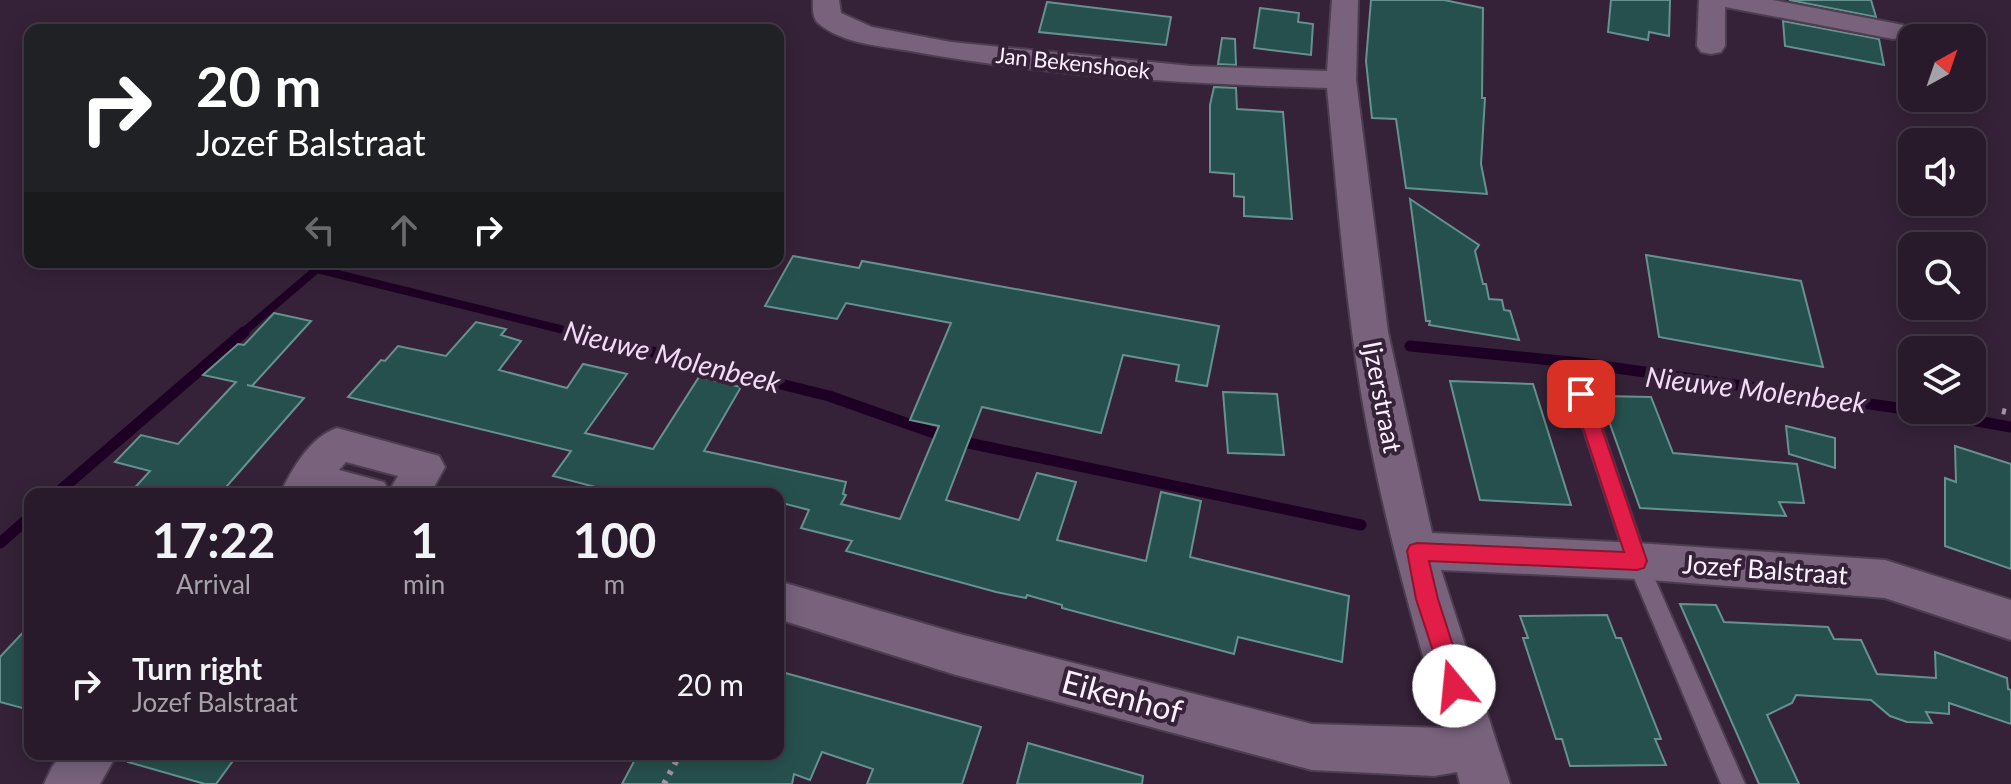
<!DOCTYPE html>
<style>
:root{--surface:#281a2a;--page:#342736;--text:#f1f3f6;--muted:#a5a1a8;--line:#443847}
body{margin:0;font-family:Lato,sans-serif;background:var(--page);color:var(--text);height:100vh;display:flex;flex-direction:column;font-size:30px;white-space:nowrap}
*{box-sizing:border-box;margin:0}
p{font-size:26px;color:var(--muted)}
.icon{flex:none;width:44px;height:44px;fill:none;stroke:currentColor;stroke-width:2;stroke-linecap:round;stroke-linejoin:round}
.map{position:relative;flex:1;overflow:hidden}
.sheet{position:absolute;left:24px;top:488px;width:760px;height:272px;display:flex;flex-direction:column;background:var(--surface);border-radius:16px;box-shadow:0 4px 20px #0003,0 0 0 2px var(--line)}
.sheet>*{flex:none}
.hud{position:absolute;left:24px;top:24px;width:760px;height:244px;border-radius:16px;box-shadow:0 4px 20px #0003,0 0 0 2px var(--line);background:#202124;color:#fff;overflow:hidden}
.needle{width:52px;rotate:40deg}
.buttons{position:absolute;left:1898px;top:24px;display:grid;gap:16px}
.buttons a{display:grid;place-items:center;width:88px;height:88px;border-radius:16px;background:var(--surface);box-shadow:0 4px 20px #0003,0 0 0 2px var(--line);font-size:40px}
.pin{position:absolute;display:grid;place-items:center;width:68px;height:68px;color:#fff;margin:-34px;border-radius:16px;box-shadow:0 4px 12px #0006}
.me{position:absolute;width:88px;margin:-44px;rotate:343deg;stroke-linejoin:round;filter:drop-shadow(0 0 6px #0008)}
.turn{display:flex;align-items:center;gap:28px;height:168px;padding:0 40px;font-size:36px}
.turn .icon{width:104px;height:104px;stroke-width:2.5}
.turn b{display:block;font-size:56px;line-height:68px}
.lanes{display:flex;align-items:center;height:76px;padding:0 40px;background:#0003;justify-content:center;gap:40px;direction:ltr}
.lanes .off{opacity:.35}
.eta{display:flex;justify-content:space-evenly;align-items:center;height:136px;text-align:center}
.eta b{font-size:48px;font-weight:700;line-height:56px}
ul{padding:0;list-style:none}
li{display:flex;align-items:center;gap:24px;height:120px;padding:0 40px}
li div{flex:1}
li b{display:block;font-size:30px}
li em{font-style:normal}
.map>svg:first-child{display:block}
</style>
<div class="map">
<svg width="2011" height="784" viewBox="0 0 2011 784">
<rect width="100%" height="100%" fill="#352238"/>
<g fill="none" stroke-linecap="round" stroke-linejoin="round">
<path stroke="#1e0025" stroke-width="8" d="M241 334 317 269 580 334"/>
<g stroke="#1e0025" stroke-width="11">
<path d="M572 332 829 396 954 440 1361 525"/>
<path d="M1410 346 1581 363 1912 410"/>
<path d="M1915 410 2011 427"/>
<path d="M56 494 244 332"/>
<path d="M0 543 30 517"/>
</g>
</g>
<g fill="#26504e" stroke="#66918e" stroke-width="2">
<path d="M1371 0H1444L1483 8 1482 98H1485L1481 164 1487 194 1406 188 1396 119 1372 118 1366 61Z"/>
<path d="M1611 0H1670L1669 36 1649 32 1648 40 1608 32Z"/>
<path d="M1789 0H1871L1876 17Z"/>
<path d="M1047 2 1171 17 1166 45 1039 32Z"/>
<path d="M1260 8 1299 13 1298 22 1313 24 1311 55 1254 48Z"/>
<path d="M1783 21 1879 39 1884 65 1785 46Z"/>
<path d="M1222 38 1235 39 1236 65 1218 64Z"/>
<path d="M1214 87 1236 88 1237 109 1283 112 1292 219 1244 216V197L1234 196V174L1210 172V105Z"/>
<path d="M1410 199 1479 245 1475 251 1483 284H1486L1489 299 1502 300 1504 310 1510 311 1519 340 1429 325 1430 321H1426Z"/>
<path d="M1646 255 1801 281 1823 367 1659 337Z"/>
<path d="M793 256 859 268 862 261 1219 326 1207 386 1176 381 1179 365 1123 355 1101 433 982 407 946 500 1019 520 1037 473 1076 482 1057 540 1146 561 1161 492 1201 501 1190 557 1349 596 1342 662 1238 637 1234 654 1062 608V605L1027 595 1026 598 996 592 846 551 852 541 801 528 809 510 778 502V494H622L553 476 571 451 348 397 381 360 385 361 398 346 446 356 476 322 506 329 501 335 521 341 499 370 567 388 583 364 627 374 585 433 653 449 699 377 741 387 704 451 846 482 843 494 846 495 841 504 900 519 939 426 910 420 951 323 846 303 837 319 765 306Z"/>
<path d="M274 313 311 321 252 386 247 385 304 398 220 494H129L150 471 115 462 141 435 178 444 236 382 203 375 238 344 244 345Z"/>
<path d="M1450 381 1533 384 1571 505 1480 500Z"/>
<path d="M1223 392 1277 394 1284 455 1228 453Z"/>
<path d="M1600 396 1651 397 1673 453 1797 464 1804 503 1779 502 1786 516 1640 508Z"/>
<path d="M1786 426 1835 438V468L1789 454Z"/>
<path d="M1955 446 2011 464V569L1945 546V478L1956 482Z"/>
<path d="M1680 604 1716 605 1724 622 1828 627 1834 639 1861 640 1877 674 1936 678 1935 652 2007 678 2008 689 2011 690V724L1949 703V714L1926 712 1932 723 1907 722 1890 716 1871 700 1796 695 1792 703 1767 715 1799 784H1759Z"/>
<path d="M1607 615 1616 638H1621L1661 739H1655L1666 765 1570 766 1562 739H1556L1523 638H1528L1520 616Z"/>
<path d="M30 625V710L0 702V657Z"/>
<path d="M778 671 981 727 962 784H867L873 769 822 752 810 780 794 774 792 784H622L638 754H778Z"/>
<path d="M1028 743 1143 776 1142 784H1017Z"/>
<path d="M129 754H238L216 784H205L128 762Z"/>
</g>
<g fill="none" stroke-linecap="round" stroke-linejoin="round">
<defs>
<path id="service" d="M1581 387 1587 389 1590 394 1647 561 1745 784H1721L1627 561 1572 394 1575 389Z"/>
<g id="minor">
<path d="M813 0H839L841 13 872 27 951 42 1191 66 1327 71 1332 0H1358L1356 80 1388 332 1432 533 1637 543 1885 560 2011 600V640L1885 598 1637 579 1441 570 1510 784H1460L1457 772 1434 776 1312 770 956 675 778 619V581L956 633 1312 724 1444 728C1405 597 1369 466 1352 331 1341 250 1335 169 1327 88 1188 84 1047 76 910 51 881 46 842 44 818 23 812 17 813 7 813 0Z"/>
<path d="M1699 0H1773L1893 23 1903 25 1907 31 1903 37 1893 39 1725 7V46L1721 52 1711 54 1701 52 1697 46Z"/>
<path d="M337 428 439 456 445 467 430 494H280C292 469 310 437 337 428ZM346 462 398 476 389 491 384 482 339 470Z"/>
<path d="M62 754H117L100 784H44L52 767Z"/>
</g>
</defs>
<use href="#service" stroke="#4d3d50" stroke-width="4"/>
<use href="#minor" stroke="#4d3d50" stroke-width="4"/>
<g stroke="#a293a5" stroke-width="6" stroke-dasharray="4 7" stroke-linecap="butt">
<path d="M2002 411 2011 413"/>
<path d="M664 784 680 754"/>
</g>
<use href="#service" fill="#78627c" fill-rule="evenodd"/>
<use href="#minor" fill="#78627c" fill-rule="evenodd"/>
</g>
<path fill="#e11d48" stroke="#92132f" stroke-width="2" d="M1581 387 1590 394 1647 561 1644 568 1637 570 1429 561 1438 599 1466 686 1462 694 1454 697 1447 694 1416 599 1407 551 1410 545 1417 543 1624 552 1572 394Z"/>
<g text-anchor="middle" stroke-width="8" stroke-linejoin="round" paint-order="stroke">
<g font-size="22" fill="#fceffe" stroke="#352238">
<text transform="translate(1073 63) rotate(6)" y="8">Jan Bekenshoek</text>
</g>
<g font-size="26" fill="#fceffe" stroke="#352238">
<text transform="translate(1382 397) rotate(79)" y="9">Ijzerstraat</text>
<text transform="translate(1765 570) rotate(4)" y="9">Jozef Balstraat</text>
</g>
<g font-size="28" font-style="italic" fill="#f3daf7" stroke="#352238">
<text transform="translate(672 357) rotate(14)" y="10">Nieuwe Molenbeek</text>
<text transform="translate(1756 390) rotate(7)" y="10">Nieuwe Molenbeek</text>
</g>
<g font-size="32" fill="#fceffe" stroke="#352238">
<text transform="translate(1122 697) rotate(15)" y="11">Eikenhof</text>
</g>
</g>
</svg>
<div class="buttons">
<a><svg class="needle" viewBox="-14 -14 28 28"><path d="M0-13l5 13h-10z" fill="#e53935"/><path d="M0 13l5-13h-10z" fill="#a5a1a8"/></svg></a>
<a><svg class="icon" aria-label="sound" viewBox="0 0 24 24"><path d="M4 9h4l5-4v14l-5-4H4zM17 9q2 3 0 6"/></svg></a>
<a><svg class="icon" aria-label="search" viewBox="0 0 24 24"><circle cx="10" cy="10" r="6"/><path d="M15 15l6 6"/></svg></a>
<a><svg class="icon" aria-label="layers" viewBox="0 0 24 24"><path d="M12 4l9 5-9 5-9-5zM3 14l9 5 9-5"/></svg></a>
</div>
<div class="pin" style="left:1581px;top:394px;background:#d93025"><svg class="icon" aria-label="arrive" viewBox="0 0 24 24"><path d="M6 21V4h12l-3 4 3 4H6"/></svg></div>
<svg class="me" style="left:1454px;top:686px" viewBox="-20 -20 40 40"><circle r="19" fill="#fff"/><path d="M0-13L10 11 0 6-10 11z" fill="#e11d48"/></svg>
<div class="hud">
<div class="turn"><svg class="icon" aria-label="right" viewBox="0 0 24 24"><path d="M7 20v-9h11M14 6l5 5-5 5"/></svg><div><b>20 m</b>Jozef Balstraat</div></div>
<div class="lanes"><svg class="icon off" aria-label="left" viewBox="0 0 24 24"><path d="M17 20v-9H6M10 6l-5 5 5 5"/></svg><svg class="icon off" aria-label="ahead" viewBox="0 0 24 24"><path d="M12 20V5M6 11l6-6 6 6"/></svg><svg class="icon" aria-label="right" viewBox="0 0 24 24"><path d="M7 20v-9h11M14 6l5 5-5 5"/></svg></div>
</div>
<section class="sheet">
<div class="eta">
<div><b>17:22</b><p>Arrival</p></div>
<div><b>1</b><p>min</p></div>
<div><b>100</b><p>m</p></div>
</div>
<ul>
<li><svg class="icon" aria-label="right" viewBox="0 0 24 24"><path d="M7 20v-9h11M14 6l5 5-5 5"/></svg><div><b>Turn right</b><p>Jozef Balstraat</p></div><em>20 m</em></li>
</ul>
</section>
</div>
